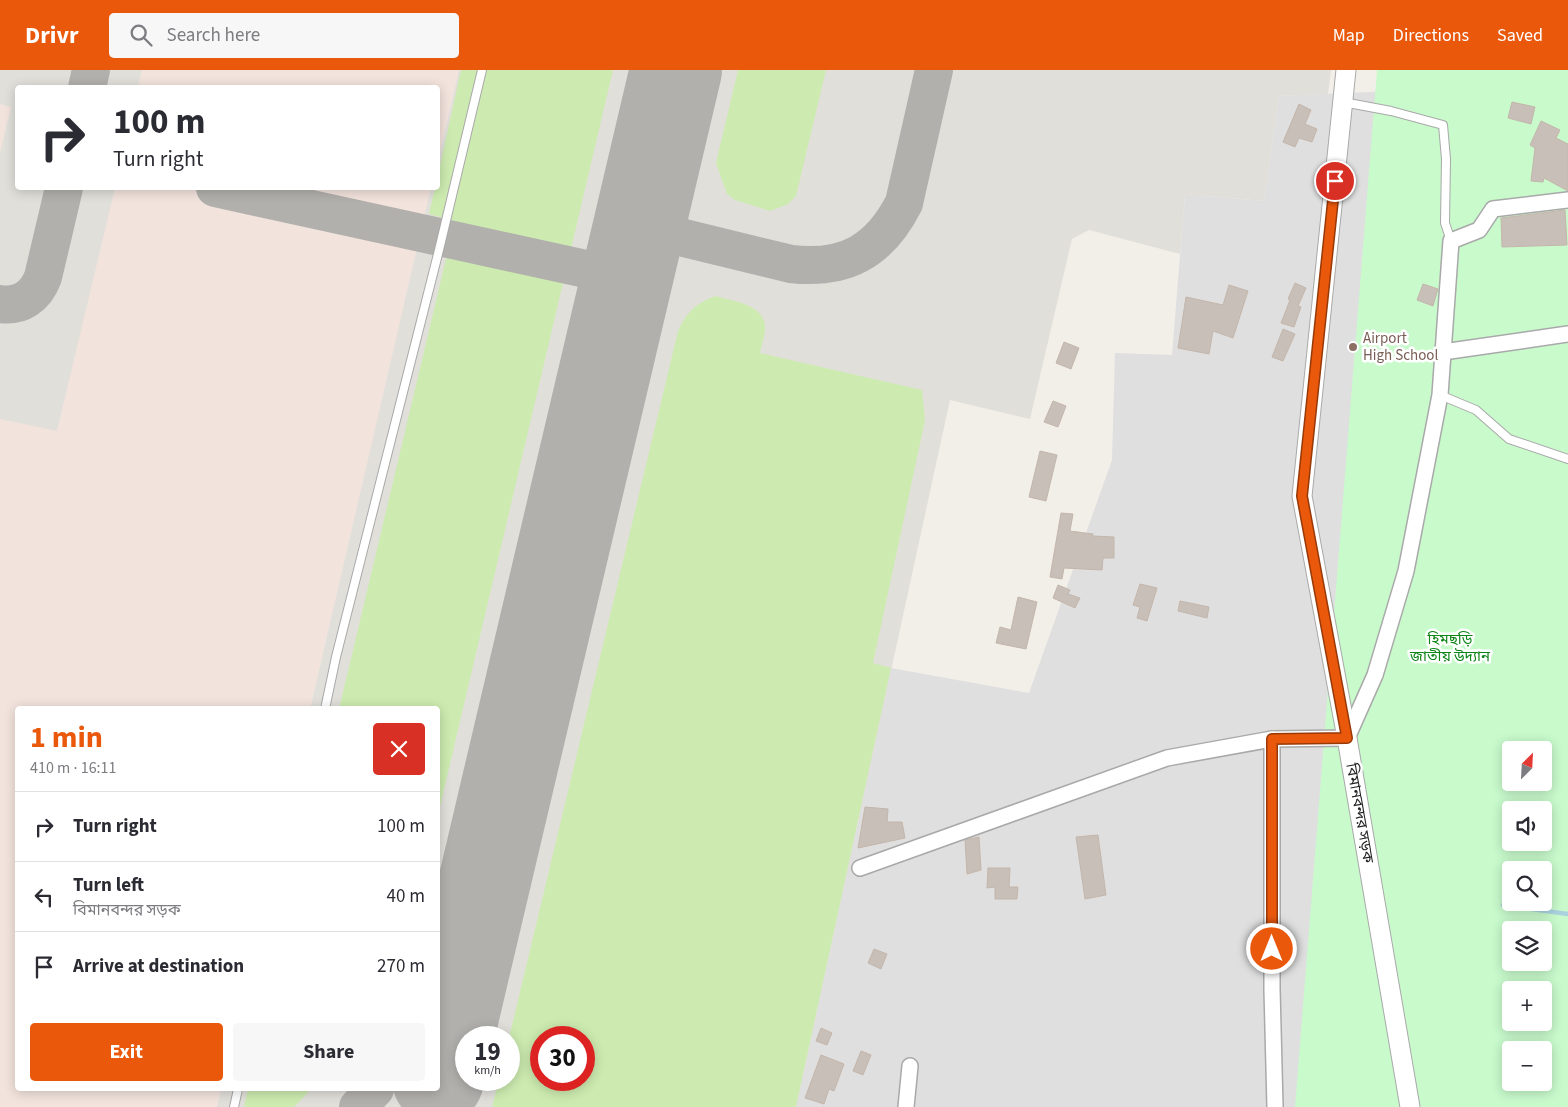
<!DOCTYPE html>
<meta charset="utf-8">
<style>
:root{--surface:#fff;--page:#f7f7f7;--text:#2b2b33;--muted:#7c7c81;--line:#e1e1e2;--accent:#ea580c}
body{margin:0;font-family:"Source Sans 3","Noto Sans Bengali",sans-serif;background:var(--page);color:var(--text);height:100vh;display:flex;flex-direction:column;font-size:19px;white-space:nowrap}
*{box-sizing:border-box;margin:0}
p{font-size:16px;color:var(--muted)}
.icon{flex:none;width:28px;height:28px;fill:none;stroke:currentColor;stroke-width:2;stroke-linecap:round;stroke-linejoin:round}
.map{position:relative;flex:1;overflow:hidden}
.side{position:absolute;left:15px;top:636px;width:425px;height:385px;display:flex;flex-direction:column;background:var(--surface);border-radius:5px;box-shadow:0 2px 12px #0003}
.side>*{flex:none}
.banner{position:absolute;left:15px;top:15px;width:425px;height:105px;border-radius:5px;box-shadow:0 2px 12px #0003;background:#fff;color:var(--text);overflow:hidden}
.needle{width:32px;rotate:24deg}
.buttons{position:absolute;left:1502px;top:671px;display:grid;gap:10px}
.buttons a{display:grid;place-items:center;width:50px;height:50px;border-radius:5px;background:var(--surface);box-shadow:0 2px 12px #0003;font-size:25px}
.speed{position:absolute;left:455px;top:956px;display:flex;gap:10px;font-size:25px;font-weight:700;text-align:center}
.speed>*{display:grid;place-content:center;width:65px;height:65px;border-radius:50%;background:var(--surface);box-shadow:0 2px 12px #0003;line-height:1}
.speed small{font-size:12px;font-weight:400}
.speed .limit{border:8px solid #d22;background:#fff;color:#111}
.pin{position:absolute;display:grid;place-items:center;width:42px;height:42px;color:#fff;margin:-21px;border:2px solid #fff;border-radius:50%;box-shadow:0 1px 5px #0007}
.me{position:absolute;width:55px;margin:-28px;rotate:0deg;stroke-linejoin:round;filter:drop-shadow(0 0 4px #0008)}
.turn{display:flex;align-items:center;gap:18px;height:105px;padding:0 15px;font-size:22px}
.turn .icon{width:65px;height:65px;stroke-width:2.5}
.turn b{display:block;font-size:35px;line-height:42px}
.round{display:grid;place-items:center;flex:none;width:52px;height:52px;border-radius:5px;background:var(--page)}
.summary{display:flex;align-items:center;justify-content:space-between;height:85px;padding:0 15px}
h1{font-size:30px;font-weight:700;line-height:38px;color:var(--accent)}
.cta{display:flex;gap:10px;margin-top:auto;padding:10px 15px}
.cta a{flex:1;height:58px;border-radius:5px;background:var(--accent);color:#fff;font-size:20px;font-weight:700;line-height:58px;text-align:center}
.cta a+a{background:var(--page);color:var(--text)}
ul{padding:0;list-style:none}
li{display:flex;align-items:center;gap:15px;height:70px;padding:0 15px;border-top:1px solid var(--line)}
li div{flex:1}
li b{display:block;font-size:19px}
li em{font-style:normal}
header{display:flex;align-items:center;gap:30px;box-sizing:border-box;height:70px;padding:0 25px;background:var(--accent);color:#fff}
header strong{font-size:24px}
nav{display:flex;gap:28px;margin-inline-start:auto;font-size:18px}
.search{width:350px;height:45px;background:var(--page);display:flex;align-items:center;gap:12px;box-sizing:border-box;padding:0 18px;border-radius:5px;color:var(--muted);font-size:19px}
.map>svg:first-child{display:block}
</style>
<header>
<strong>Drivr</strong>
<div class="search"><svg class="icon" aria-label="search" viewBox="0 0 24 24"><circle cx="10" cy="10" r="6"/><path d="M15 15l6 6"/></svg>Search here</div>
<nav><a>Map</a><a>Directions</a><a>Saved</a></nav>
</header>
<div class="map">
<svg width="1568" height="1037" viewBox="0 0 1568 1037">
<rect width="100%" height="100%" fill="#f2efe9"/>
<path fill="#e0dfdf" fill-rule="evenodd" d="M1568 0V1037H796L891 598 1029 623 1112 390 1115 283 1172 285 1185 124 1264 131 1279 26 1461 18ZM1511 680H1544V712H1511ZM1511 740H1544V772H1511ZM1511 800H1544V832H1511ZM1511 860H1544V892H1511ZM1511 920H1544V952H1511ZM1511 980H1544V1012H1511Z"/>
<path fill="#f3e3dd" d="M0 0H459L438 92V18H18V118H432L310 639H18V1019H222L218 1037H0Z"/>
<g fill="#e1dfda" fill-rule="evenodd">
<path d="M0 0H142L138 17 18 18V118H115L57 361 0 349V83L11 37 0 34Z"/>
<path d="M459 0H1331L1328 24 1279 26 1264 131 1185 124 1180 184 1089 160 1072 169 1030 349 950 330 796 1037H217L221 1019H438V639H310L431 118H438V91ZM466 968H509V1010H466ZM541 968H584V1010H541Z"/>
</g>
<g fill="#cdebb0" fill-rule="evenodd">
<path d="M461 0H613L438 745V639H339L455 151 429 144 435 118H438V105Z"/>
<path d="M738 0H826L796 126 788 134 770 141 735 130 727 124 716 93Z"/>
<path d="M715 226C732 231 766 234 765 259 765 267 761 275 760 283L922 320 925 350 873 593 891 598 796 1037H492L499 1010H509V968L678 261C688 241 694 235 715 226ZM541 968H584V1010H541Z"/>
<path d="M248 1019H311L294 1037H244Z"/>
</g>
<path fill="#c8facc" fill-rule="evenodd" d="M1377 0H1568V1037H1295ZM1511 680H1544V712H1511ZM1511 740H1544V772H1511ZM1511 800H1544V832H1511ZM1511 860H1544V892H1511ZM1511 920H1544V952H1511ZM1511 980H1544V1012H1511Z"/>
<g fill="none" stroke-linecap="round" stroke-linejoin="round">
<path stroke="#aad3df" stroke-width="4.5" d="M1503 835 1568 844"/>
<g stroke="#b1b0ac" stroke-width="38">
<path d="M87 18 91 0"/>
<path d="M215 118 627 208"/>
<path d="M680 167 791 194C845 200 879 182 904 133L934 0"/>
<path d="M629 199C641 174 651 164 680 167 660 157 648 146 648 121"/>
<path d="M0 234C21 237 36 226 43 207L64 118"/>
<path d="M438 953 448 938 461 910"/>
<path d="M358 1037 375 1019"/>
</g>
<path stroke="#b1b0ac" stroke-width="92" d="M438 1009 676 0"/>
</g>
<g fill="#c7bfb8" stroke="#c4b6ab">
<path d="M1512 32 1535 37 1531 54 1508 48Z"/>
<path d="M1299 34 1311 40 1305 54 1317 59 1312 72 1299 68 1295 77 1283 72Z"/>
<path d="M1541 51 1560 60 1556 68 1568 74V121L1544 108 1543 112 1531 111 1535 78 1530 75Z"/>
<path d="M1565 140 1567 175 1502 177 1501 148Z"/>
<path d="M1295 213 1306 218 1298 236 1301 237 1294 257 1281 253 1290 230 1288 229Z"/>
<path d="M1423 214 1438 219 1433 236 1417 230Z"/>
<path d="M1229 215 1248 221 1233 268 1213 261 1209 284 1178 278 1186 227 1223 235Z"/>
<path d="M1283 259 1295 264 1283 291 1272 287Z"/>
<path d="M1064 272 1079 278 1071 299 1056 293Z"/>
<path d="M1053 331 1066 336 1058 357 1044 352Z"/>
<path d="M1040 381 1057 385 1046 431 1029 427Z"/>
<path d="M1061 443 1073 444 1070 461 1093 464V466L1114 467V488H1103L1102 500 1064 498 1062 509 1050 507Z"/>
<path d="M1140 514 1157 518 1147 551 1137 548 1140 537 1133 535Z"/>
<path d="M1058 515 1070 520 1068 524 1080 528 1075 538 1053 528Z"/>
<path d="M1018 527 1037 532 1026 579 996 573 1000 557 1011 560Z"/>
<path d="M1180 531 1209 537 1207 548 1178 541Z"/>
<path d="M865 737 888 739 887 752H902L905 768 858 778Z"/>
<path d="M1098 765 1106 825 1085 829 1076 767Z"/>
<path d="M979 767 981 800 967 804 965 770Z"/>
<path d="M988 798H1010L1009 817H1018L1017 829H995V817L987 818Z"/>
<path d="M874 879 887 884 881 899 868 893Z"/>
<path d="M821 958 832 963 827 975 816 971Z"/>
<path d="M861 981 871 985 863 1005 853 1001Z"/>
<path d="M821 985 844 994 834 1021 829 1019 824 1034 805 1028Z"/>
</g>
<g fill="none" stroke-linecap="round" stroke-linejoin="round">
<defs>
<g id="service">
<path d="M1343 32 1391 41 1443 55 1446 89 1445 153 1451 171"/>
<path d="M1440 325 1476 340 1509 369 1568 389"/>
<path d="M325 639 336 587 439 180 482 0"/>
<path d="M234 1037 238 1019"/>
</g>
<g id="minor">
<path d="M1443 282 1568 264"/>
<path d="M860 798 1167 688 1272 669"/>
<path d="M906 1037 910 996"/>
<path d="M1275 1037 1272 919V669L1347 668 1375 605 1406 501 1440 325 1451 171 1479 160 1493 139 1568 130"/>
</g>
<path id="tertiary" d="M1346 0 1302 426 1347 668 1410 1037"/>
</defs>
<use href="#service" stroke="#a9a9a9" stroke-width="10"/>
<use href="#minor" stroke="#a9a9a9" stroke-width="18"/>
<use href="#tertiary" stroke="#a9a9a9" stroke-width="21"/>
<use href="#service" stroke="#fff" stroke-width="8"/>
<use href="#minor" stroke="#fff" stroke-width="15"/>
<use href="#tertiary" stroke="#fff" stroke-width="19"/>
</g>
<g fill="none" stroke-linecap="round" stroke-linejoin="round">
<defs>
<path id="route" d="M1272 879V669L1347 668 1302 426 1335 111"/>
</defs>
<use href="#route" stroke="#983908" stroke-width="12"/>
<use href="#route" stroke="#ea580c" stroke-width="9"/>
</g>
<circle fill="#8d6e63" stroke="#fff" stroke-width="2" cx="1353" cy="277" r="5"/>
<g text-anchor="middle" stroke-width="5" stroke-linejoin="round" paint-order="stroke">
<g font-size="15" fill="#785e54" stroke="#fff" text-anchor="start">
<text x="1363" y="273">Airport<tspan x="1363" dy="17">High School</tspan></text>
</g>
<g font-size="15" fill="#0c8416" stroke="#fff">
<text x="1450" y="574">হিমছড়ি<tspan x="1450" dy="17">জাতীয় উদ্যান</tspan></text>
</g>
<g font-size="15" fill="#222" stroke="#fff">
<text transform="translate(1360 743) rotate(80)" y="5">বিমানবন্দর সড়ক</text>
</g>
</g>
</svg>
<div class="buttons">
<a><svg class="needle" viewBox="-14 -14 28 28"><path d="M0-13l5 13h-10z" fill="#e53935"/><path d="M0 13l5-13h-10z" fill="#7c7c81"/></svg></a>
<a><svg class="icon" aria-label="sound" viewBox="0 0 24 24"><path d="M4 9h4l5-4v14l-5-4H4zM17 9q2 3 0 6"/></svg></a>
<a><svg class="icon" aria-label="search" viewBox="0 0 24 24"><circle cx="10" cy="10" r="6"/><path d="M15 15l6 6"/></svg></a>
<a><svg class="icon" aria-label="layers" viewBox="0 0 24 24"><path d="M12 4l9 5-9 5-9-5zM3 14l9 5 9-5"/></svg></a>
<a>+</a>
<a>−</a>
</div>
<div class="speed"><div>19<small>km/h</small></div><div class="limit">30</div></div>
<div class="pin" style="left:1335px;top:111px;background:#d93025"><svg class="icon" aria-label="arrive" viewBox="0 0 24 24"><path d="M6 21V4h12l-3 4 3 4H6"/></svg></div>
<svg class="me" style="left:1272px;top:879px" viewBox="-20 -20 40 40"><circle r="17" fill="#ea580c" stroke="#fff" stroke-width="3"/><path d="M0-11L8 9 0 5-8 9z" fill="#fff"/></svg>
<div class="banner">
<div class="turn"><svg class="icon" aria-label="right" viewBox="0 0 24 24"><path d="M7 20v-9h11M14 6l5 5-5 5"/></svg><div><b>100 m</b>Turn right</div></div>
</div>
<section class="side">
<div class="summary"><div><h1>1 min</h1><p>410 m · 16:11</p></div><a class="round" style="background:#d93025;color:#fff"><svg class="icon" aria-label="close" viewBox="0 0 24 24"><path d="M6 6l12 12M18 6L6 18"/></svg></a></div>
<ul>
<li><svg class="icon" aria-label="right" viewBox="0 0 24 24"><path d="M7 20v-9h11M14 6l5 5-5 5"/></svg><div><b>Turn right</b></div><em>100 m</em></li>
<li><svg class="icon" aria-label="left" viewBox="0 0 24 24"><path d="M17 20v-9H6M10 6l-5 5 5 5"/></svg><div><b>Turn left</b><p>বিমানবন্দর সড়ক</p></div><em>40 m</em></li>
<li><svg class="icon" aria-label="arrive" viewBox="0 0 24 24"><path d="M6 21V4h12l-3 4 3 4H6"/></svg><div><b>Arrive at destination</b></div><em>270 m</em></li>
</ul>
<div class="cta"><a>Exit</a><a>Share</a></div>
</section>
</div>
